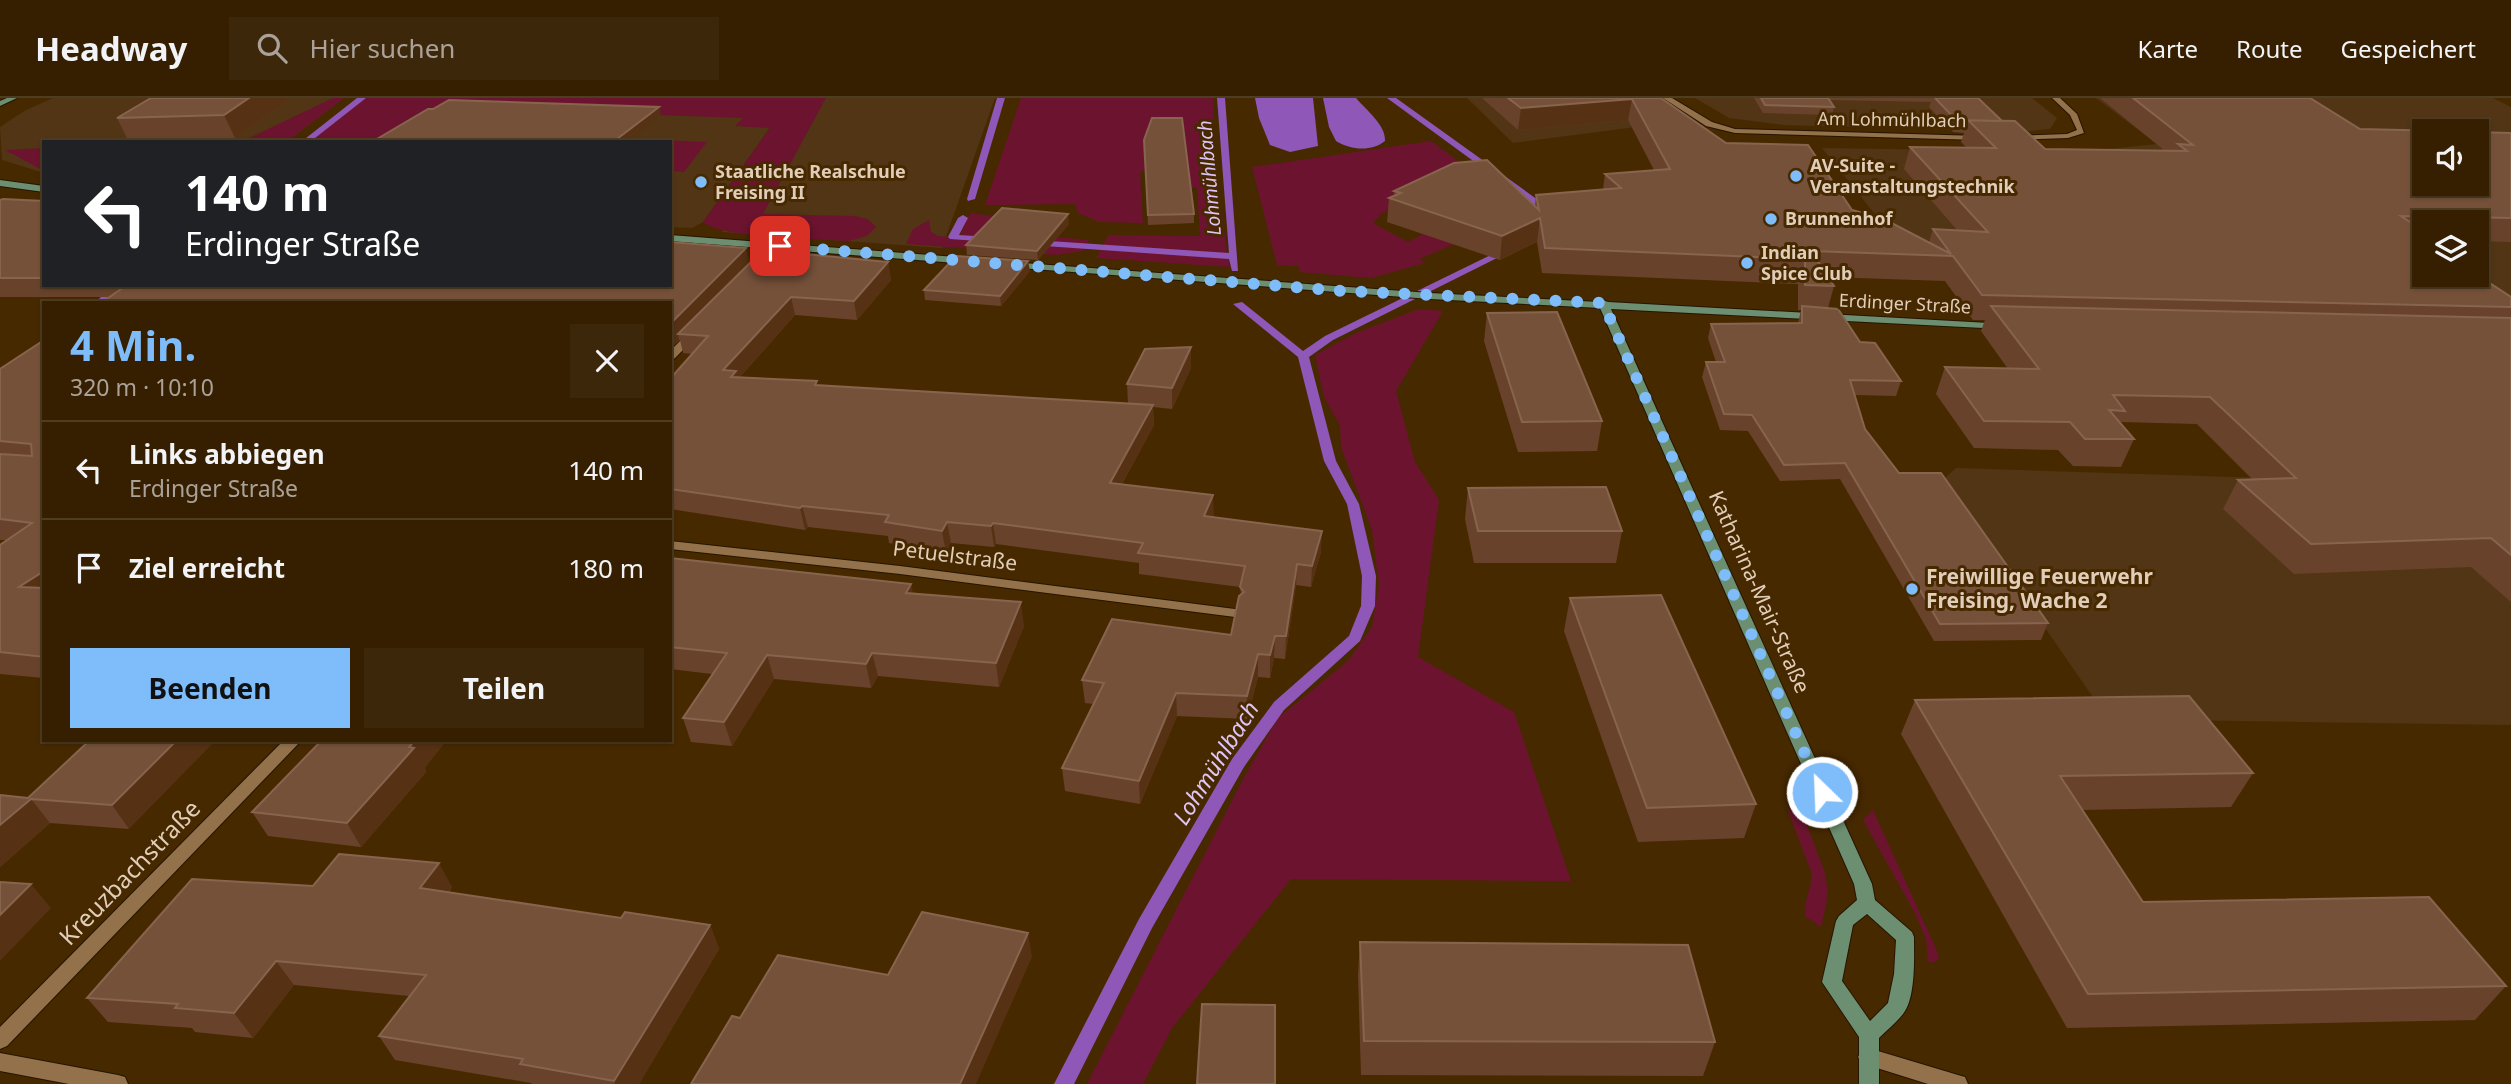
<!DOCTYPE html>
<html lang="de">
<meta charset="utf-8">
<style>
:root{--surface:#351f00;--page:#3d270a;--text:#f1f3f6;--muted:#aaa299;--line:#4f3d22;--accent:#7fbdfa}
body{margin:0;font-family:"Noto Sans",sans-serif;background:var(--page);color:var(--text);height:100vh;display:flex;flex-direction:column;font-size:26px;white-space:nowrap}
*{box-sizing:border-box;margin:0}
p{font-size:23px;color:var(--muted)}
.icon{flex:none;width:38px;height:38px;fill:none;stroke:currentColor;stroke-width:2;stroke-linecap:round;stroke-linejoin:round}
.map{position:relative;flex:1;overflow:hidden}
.sheet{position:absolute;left:42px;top:203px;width:630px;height:441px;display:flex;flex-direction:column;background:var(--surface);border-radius:0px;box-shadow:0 2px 5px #0004,0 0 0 2px var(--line)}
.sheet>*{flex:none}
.banner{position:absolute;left:42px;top:42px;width:630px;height:147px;border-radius:0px;box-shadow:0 2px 5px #0004,0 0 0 2px var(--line);background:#202124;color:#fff;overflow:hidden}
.buttons{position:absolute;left:2412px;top:21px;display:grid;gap:14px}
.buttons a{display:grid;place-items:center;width:77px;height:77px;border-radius:0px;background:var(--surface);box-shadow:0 2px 5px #0004,0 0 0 2px var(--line);font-size:35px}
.pin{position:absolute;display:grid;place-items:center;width:60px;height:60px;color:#fff;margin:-30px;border-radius:14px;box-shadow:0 4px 10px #0006}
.me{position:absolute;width:77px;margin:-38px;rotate:336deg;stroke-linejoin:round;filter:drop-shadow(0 0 5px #0008)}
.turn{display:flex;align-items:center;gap:24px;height:147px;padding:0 28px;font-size:32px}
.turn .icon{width:91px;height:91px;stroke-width:2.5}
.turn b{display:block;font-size:49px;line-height:60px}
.round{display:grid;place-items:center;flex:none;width:74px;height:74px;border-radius:0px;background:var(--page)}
.headline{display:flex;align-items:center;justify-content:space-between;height:119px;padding:0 28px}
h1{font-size:42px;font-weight:700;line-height:52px;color:var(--accent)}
.button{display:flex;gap:14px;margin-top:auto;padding:14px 28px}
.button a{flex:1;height:80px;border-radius:0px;background:var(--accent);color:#111;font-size:28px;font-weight:700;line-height:80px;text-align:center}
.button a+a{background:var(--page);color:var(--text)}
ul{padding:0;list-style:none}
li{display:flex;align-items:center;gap:21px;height:98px;padding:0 28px;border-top:2px solid var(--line)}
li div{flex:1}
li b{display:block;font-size:26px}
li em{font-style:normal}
header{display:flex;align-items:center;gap:42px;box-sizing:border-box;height:98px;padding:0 35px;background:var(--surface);border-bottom:2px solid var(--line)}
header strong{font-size:33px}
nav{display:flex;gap:38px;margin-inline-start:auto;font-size:24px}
.search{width:490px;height:63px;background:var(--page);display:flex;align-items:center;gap:18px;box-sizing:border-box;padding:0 24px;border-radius:0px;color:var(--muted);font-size:26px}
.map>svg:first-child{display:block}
</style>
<header>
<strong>Headway</strong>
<div class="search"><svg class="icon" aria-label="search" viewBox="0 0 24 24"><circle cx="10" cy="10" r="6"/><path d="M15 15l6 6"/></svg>Hier suchen</div>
<nav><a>Karte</a><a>Route</a><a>Gespeichert</a></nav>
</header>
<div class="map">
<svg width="2511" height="986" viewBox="0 0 2511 986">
<rect width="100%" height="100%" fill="#472900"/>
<g fill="#513514" fill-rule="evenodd">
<path d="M53 0H344L286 44H44V75L2 62 0 29 24 13Z"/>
<path d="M393 0H791L703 124 692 130 670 129V44H327Z"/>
<path d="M809 0H995L942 150 722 134Z"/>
<path d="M1467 0H1650L1667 25 1513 45Z"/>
<path d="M1695 0H2032L2057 20 2050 31 2020 34 1783 27 1729 20Z"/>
<path d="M2096 0H2493L2511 9V199L2476 175V124H2424L2391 148 1889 142 1885 129 1822 50 2080 54 2157 46ZM2424 33H2476V86H2424Z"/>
<path d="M1956 370 2296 381 2511 371V627L2108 621 1943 382Z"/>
</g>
<g fill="#6c142f" fill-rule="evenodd">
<path d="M333 0H344L286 44H241Z"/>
<path d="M362 0H826L763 116 855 118 868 121 876 129 867 138 849 143C821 141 720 140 703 124L770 30 735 28 743 20 452 10 582 44 376 39 368 44H306Z"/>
<path d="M1021 0H1213L1215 53 1227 156 1103 148 1108 137 1200 138 1197 89H1164L1148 69 1140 75 1143 125 1099 124 1078 115 1075 106 985 107Z"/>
<path d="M640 41 707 44 684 74 670 73V44H637Z"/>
<path d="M1431 43 1473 74 1494 129 1419 161 1425 165 1371 180 1299 174V168L1277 167 1252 69ZM1403 104 1459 118 1408 144 1373 125 1381 116Z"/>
<path d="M44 50V73L5 52Z"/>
<path d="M970 115 1001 119 989 133 1089 142 1086 147 960 138Z"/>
<path d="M929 122 931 134 938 138 1085 150 1082 153 1057 157 906 146 913 131Z"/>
<path d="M1101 151 1228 159 1229 169 1096 160Z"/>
<path d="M1419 211 1443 213 1396 293 1415 364 1439 402 1418 559 1514 614 1571 783 1291 781 1172 930 1143 986H1087L1242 683 1278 620 1348 563 1372 529 1379 487 1372 432 1341 349 1340 327 1324 299 1315 257 1358 234Z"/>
<path d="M1787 710 1803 717 1825 775 1828 796 1821 829 1805 818C1803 803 1813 789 1811 774Z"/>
<path d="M1873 712 1937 853 1939 860 1934 865 1928 863 1926 841 1915 815 1863 722Z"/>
</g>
<g fill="#8e57b8">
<path d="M1255 0H1313L1318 48 1290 54 1270 47 1259 20Z"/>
<path d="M1323 0H1356C1366 12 1386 27 1385 43 1371 54 1351 52 1336 43L1329 29Z"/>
</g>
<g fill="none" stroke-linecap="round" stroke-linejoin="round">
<g fill="#8e57b8" fill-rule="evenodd">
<path d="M357 0H366L310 44H301Z"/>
<path d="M997 0H1005L975 101 968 103 967 101Z"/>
<path d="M1217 0H1225L1238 173H1232L1229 161 1031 147 1029 145 1034 142 1229 155Z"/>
<path d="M1387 0H1396L1552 112V116H1546Z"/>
<path d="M963 117 968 120 959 137 989 139 994 142 992 144 950 141 948 139 958 120Z"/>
<path d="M1505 150 1513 152 1333 242 1309 259 1336 363 1359 406 1376 478 1375 508 1360 543 1284 612 1244 669 1152 830 1074 986H1054L1139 821 1232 661 1274 604 1349 538 1361 508 1362 478 1347 406 1324 363 1298 259 1233 206 1242 204 1303 253 1325 238Z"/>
<path d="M115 187H127L106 205H94Z"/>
</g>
<defs>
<g id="street">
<path d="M1663 0H1672L1712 24 1735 31 1980 38 1984 40 1980 42 1735 35 1706 28Z"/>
<path d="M2052 0H2060L2077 16 2084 35 2068 40 2011 42 2010 40 2014 38 2067 36 2077 32 2070 17Z"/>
<path d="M693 233 698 236 697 238 674 261 670 262V253L689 234Z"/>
<path d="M670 443 900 468 1235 511 1242 515 1235 519 900 476 670 451Z"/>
<path d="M284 642H302L7 948 0 951V929Z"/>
<path d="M1868 950 1958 977 1965 979 1968 986H1928L1861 965 1858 959 1861 953Z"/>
<path d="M0 955 118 977 125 979 128 986H69L0 973Z"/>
</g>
<g id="secondary">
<path d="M7 0H17L0 8V3Z"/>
<path d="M0 82 44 88V94L0 88Z"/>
<path d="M670 137 969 160 974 163 969 166 670 143Z"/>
<path d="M1010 164 1430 195 1599 204 1603 202 1608 204 2007 226V230L2003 231 1611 211 1872 786 1875 802 1912 834 1914 839C1914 859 1916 900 1903 916 1896 925 1887 932 1879 940V986H1859V939L1822 884 1836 823 1839 818 1857 802 1854 786 1600 210 1430 201 1007 169V165ZM1867 816 1896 842 1894 876 1888 905 1870 923 1842 883 1853 827Z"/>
</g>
</defs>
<use href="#street" stroke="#251503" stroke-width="2"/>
<use href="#secondary" stroke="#251503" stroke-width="2"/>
<use href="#street" fill="#93714b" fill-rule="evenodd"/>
<use href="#secondary" fill="#6c8f71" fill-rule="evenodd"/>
</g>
<g fill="#69422b">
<path d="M151 0H291L235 40 129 44 117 20Z"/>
<path d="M1482 0H1661L1726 45 1852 112 1929 144 1933 131 1957 132 1904 71 1910 49 1967 50 1961 44 1964 35 1953 34 1929 9 1931 4 1829 2 1834 9 1832 17 1763 15 1754 0H1978L2002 23 2045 51 2165 53 2100 0H2310L2360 31 2511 35V144L2476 143V124H2424V177L2511 199V504L2471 469 2294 476 2223 411 2238 382H2253L2197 326 2120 324 2134 341 2121 369 2073 368 2058 352 1974 350 1936 296 1945 269 2008 271 1981 233 1985 222H1973L1945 183 1828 179 1834 188 1828 210 1860 244 1901 283 1896 298 1855 297 1865 331 1899 375 2048 525 2041 542 1934 543 1840 381 1780 383 1748 333 1720 332 1702 279 1706 264H1716L1708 240 1711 226 1798 225 1801 212H1798V186L1542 175 1537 144 1500 162 1387 124 1389 100 1394 98V93L1535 108 1536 97 1603 91 1605 76 1654 72 1628 22 1518 32Z"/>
<path d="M1144 42 1194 116V125L1148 127Z"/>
<path d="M0 102 44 103V187H670L750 165 888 164 891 182 857 222 795 217 739 280 818 287 1128 305 1127 286 1191 270 1172 311 1153 309 1154 327 1122 386 1214 418 1213 419 1321 454 1311 489 1296 487 1285 561 1274 560 1270 580 1258 579 1247 621 1177 618 1140 706 1065 693 1062 670 1094 606 1085 605 1082 582 1231 537 1241 497 1240 489 1139 476V465L996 446 994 449 951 445 946 455 889 445 888 438 808 429 805 432 670 411V281L692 256 683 255 680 242 670 251V205L110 199H0Z"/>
<path d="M1069 126 1038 162 967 157 966 147Z"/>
<path d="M1030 173 1001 208 925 202 924 192Z"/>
<path d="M1487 215 1602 323 1597 353 1518 354 1484 243Z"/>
<path d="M44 242V580L0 576V447L6 442H0V271Z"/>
<path d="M1468 390 1622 433 1616 465H1474L1465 421Z"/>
<path d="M670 460 913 496 1024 528 999 589 878 578 871 590 774 581 732 648 691 644 683 620 712 576 670 571Z"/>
<path d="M1570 500 1756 706 1744 740 1638 744 1564 533Z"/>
<path d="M1915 602 2253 675 2231 709 2082 712 2143 804 2506 888 2475 922 2067 930 1901 636Z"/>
<path d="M90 642 129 731 50 725 0 769V697L28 700Z"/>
<path d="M425 670 426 674 361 749 268 738 252 714Z"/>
<path d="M313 788 452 789 449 794 621 820 710 827 719 851 639 986H532L531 985 395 962 379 938 409 898 294 887 253 940 195 934 192 930 108 924 87 900Z"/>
<path d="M1360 844 1715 944 1703 978 1361 977 1358 878Z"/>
</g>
<g fill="#563113">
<path d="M249 0H291L235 40 224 17Z"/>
<path d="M1632 1 1628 22 1518 32 1521 10Z"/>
<path d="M659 9 661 17 627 44H613Z"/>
<path d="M1068 116 1069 126 1038 162 1037 153Z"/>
<path d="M1540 120 1537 144 1500 162 1502 138Z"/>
<path d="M746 150 751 168 678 236 679 242 670 251V226Z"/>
<path d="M1028 163 1030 173 1001 208 1000 198Z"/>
<path d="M888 164 891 182 857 222 854 203Z"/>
<path d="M791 199 795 217 738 281 741 293 723 272Z"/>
<path d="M1191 249V270L1172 311V290Z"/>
<path d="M1153 307 1154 327 1111 406 1110 385Z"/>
<path d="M1213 397 1214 418 1205 439 1204 418Z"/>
<path d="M802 408 808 429 805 432 800 410Z"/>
<path d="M947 424 951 445 946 455 942 433Z"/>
<path d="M993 425 996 446 994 449 991 428Z"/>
<path d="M1322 433 1321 454 1311 489 1312 468Z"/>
<path d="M1297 466 1296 487 1285 561 1286 538Z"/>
<path d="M44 473V506L19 489Z"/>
<path d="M911 486 916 509 906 495Z"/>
<path d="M1021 504 1024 528 999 589 996 565Z"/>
<path d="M1275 538 1274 560 1270 580V557Z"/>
<path d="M872 555 878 578 871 590 866 566Z"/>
<path d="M1258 556V579L1247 621V598Z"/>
<path d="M767 557 774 581 732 648 724 624Z"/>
<path d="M1176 595 1177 618 1140 706 1139 683Z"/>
<path d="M177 642H216L129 731 112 707Z"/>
<path d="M415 642H447L425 670 426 674 361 749 347 725Z"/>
<path d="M31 701 50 725 0 769V727Z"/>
<path d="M439 765 452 789 434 814 420 790Z"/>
<path d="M31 786 51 810 0 863V817Z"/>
<path d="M710 827 719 851 639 986H615L614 983Z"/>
<path d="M1028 835 1032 859 976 986H960Z"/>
<path d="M276 863 294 887 253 940 234 915Z"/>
</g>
<g fill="#76513a" stroke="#87644e" stroke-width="2">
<path d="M151 0H249L224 17 117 20Z"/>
<path d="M1508 0H1661L1726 45 1808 47 1852 112 1882 120 1951 156 1933 131 1988 134 1910 49 1996 50 1968 22 2015 23 2045 51 2187 53 2178 46 2193 47 2133 0H2310L2360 31 2446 33H2424V86H2476V34L2511 35V120L2401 118 2424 133V177H2476V176L2511 199V209L1982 197 1953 158 1811 153 1834 188 1805 187V161L1545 150 1540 120 1502 138 1389 100 1401 95 1394 93 1454 65 1487 62 1539 112 1536 97 1621 90 1605 76 1670 71 1632 1 1521 10Z"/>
<path d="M1761 0H1828L1834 9 1765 7Z"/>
<path d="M1935 0H1978L2002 23 1956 22Z"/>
<path d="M449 2 659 9 613 44H372L428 11H433Z"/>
<path d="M1152 20H1182L1194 116 1148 117 1144 42Z"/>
<path d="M3 101 44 103V180H0V102Z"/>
<path d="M1002 110 1068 116 1037 153 966 147Z"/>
<path d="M670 144 746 150 670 226V205H101L124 189H116L119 187H670Z"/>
<path d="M763 152 888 164 854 203 791 199 723 272 736 273 731 279 817 283 815 287 1153 307 1110 385 1213 397 1204 418 1322 433 1312 468 1297 466 1286 538H1275L1270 557 1258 556 1247 598 1176 595 1139 683 1062 670 1104 585 1082 582 1112 521 1231 537 1239 498 1244 494 1240 489 1245 468 1138 455 1143 445 993 425 991 428 947 424 942 433 885 424 889 417 802 408 800 410 670 391V281L708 238 678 236Z"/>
<path d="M956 158 1028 163 1000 198 924 192Z"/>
<path d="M1802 208 1838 211 1860 244 1875 245 1901 283 1850 282 1865 331 1899 375H1941L2048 525 1940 526 1845 365 1784 367 1752 317 1724 316 1706 264H1725L1711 226 1802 225Z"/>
<path d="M1991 208 2511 220V457L2491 440 2311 446 2238 382 2296 380 2210 299 2113 297 2125 313 2109 312 2134 341H2085L2070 324 1984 323 1945 269 2039 271Z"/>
<path d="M1557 214 1602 323 1522 324 1487 215Z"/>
<path d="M44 242V473L19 489 44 490V559L0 554V447L32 425 0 421V356L32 358 31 346 0 343V271Z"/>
<path d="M1191 249 1172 290 1127 286 1145 251Z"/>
<path d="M1606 389 1622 433H1478L1468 390Z"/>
<path d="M670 460 911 486 906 495 1021 504 996 565 872 555 866 566 767 557 724 624 683 620 727 555 670 549Z"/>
<path d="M1661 497 1756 706 1647 710 1570 500Z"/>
<path d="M2189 598 2253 675 2060 678 2143 804 2429 799 2506 888 2088 896 1915 602Z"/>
<path d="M90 642H177L112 707 31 701 0 727V697L28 700Z"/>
<path d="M322 642H415L409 649 414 650 347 725 252 714Z"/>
<path d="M339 756 439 765 420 790 621 820 625 814 710 827 614 983 520 966 523 961 379 938 426 877 276 863 234 915 175 910 178 906 87 900 192 781 313 788Z"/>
<path d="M0 784 31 786 0 817Z"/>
<path d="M922 814 1028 835 960 986H691L732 918 740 920 778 857 888 877Z"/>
<path d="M1360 844 1688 847 1715 944 1364 943Z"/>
<path d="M1202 906 1275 907V986H1197Z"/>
</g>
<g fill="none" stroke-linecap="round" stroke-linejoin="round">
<path stroke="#7fbdfa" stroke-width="12" stroke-dasharray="0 21.6" d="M780 148 1344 193 1603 205 1822 694"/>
</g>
<g fill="#7fbdfa" stroke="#472900" stroke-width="2.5">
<circle cx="1796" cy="78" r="7"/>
<circle cx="701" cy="84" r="7"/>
<circle cx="1771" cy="121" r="7"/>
<circle cx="1747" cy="165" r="7"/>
<circle cx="1912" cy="491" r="7"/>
</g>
<g text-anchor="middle" stroke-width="6" stroke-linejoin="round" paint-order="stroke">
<g font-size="18" fill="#e1ceba" stroke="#472900">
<text transform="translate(1892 22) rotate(1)" y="6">Am Lohmühlbach</text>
<text transform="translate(1905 206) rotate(3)" y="6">Erdinger Straße</text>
</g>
<g font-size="18" font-weight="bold" fill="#e1ceba" stroke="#472900" text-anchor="start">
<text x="1810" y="74">AV-Suite -<tspan x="1810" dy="21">Veranstaltungstechnik</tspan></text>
<text x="715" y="80">Staatliche Realschule<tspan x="715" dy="21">Freising II</tspan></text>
<text x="1785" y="127">Brunnenhof</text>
<text x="1761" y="161">Indian<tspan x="1761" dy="21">Spice Club</tspan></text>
</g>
<g font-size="19" font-style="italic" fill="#dfc5f7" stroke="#472900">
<text transform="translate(1209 80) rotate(-95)" y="7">Lohmühlbach</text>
</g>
<g font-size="21" fill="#e1ceba" stroke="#472900">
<text transform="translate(955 458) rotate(7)" y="7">Petuelstraße</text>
<text transform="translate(1759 494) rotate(66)" y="7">Katharina-Mair-Straße</text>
</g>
<g font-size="21" font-weight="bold" fill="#e1ceba" stroke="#472900" text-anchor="start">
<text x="1926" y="486">Freiwillige Feuerwehr<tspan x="1926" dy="24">Freising, Wache 2</tspan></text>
</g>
<g font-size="23" font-style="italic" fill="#dfc5f7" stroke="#472900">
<text transform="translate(1216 665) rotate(-58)" y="8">Lohmühlbach</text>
</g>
<g font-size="24" fill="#e1ceba" stroke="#472900">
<text transform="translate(130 775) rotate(-46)" y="8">Kreuzbachstraße</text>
</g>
</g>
</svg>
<div class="buttons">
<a><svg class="icon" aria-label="sound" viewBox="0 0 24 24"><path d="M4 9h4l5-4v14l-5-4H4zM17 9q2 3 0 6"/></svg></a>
<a><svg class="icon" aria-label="layers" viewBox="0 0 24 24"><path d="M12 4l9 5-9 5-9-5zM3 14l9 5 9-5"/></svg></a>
</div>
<div class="pin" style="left:780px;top:148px;background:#d93025"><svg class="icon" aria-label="arrive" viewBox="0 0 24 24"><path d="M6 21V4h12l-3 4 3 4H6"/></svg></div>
<svg class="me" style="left:1822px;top:694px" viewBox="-20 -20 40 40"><circle r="17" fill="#7fbdfa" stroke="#fff" stroke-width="3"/><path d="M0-11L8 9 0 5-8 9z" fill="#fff"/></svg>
<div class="banner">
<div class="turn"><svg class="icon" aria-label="left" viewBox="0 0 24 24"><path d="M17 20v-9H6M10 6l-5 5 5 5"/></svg><div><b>140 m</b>Erdinger Straße</div></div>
</div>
<section class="sheet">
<div class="headline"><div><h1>4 Min.</h1><p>320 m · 10:10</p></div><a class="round"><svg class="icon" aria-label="close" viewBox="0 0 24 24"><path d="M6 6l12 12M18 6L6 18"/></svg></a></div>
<ul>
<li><svg class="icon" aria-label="left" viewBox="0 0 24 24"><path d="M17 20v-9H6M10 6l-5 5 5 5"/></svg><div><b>Links abbiegen</b><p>Erdinger Straße</p></div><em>140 m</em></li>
<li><svg class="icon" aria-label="arrive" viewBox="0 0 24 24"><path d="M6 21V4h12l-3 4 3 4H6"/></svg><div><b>Ziel erreicht</b></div><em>180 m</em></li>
</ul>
<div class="button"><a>Beenden</a><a>Teilen</a></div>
</section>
</div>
